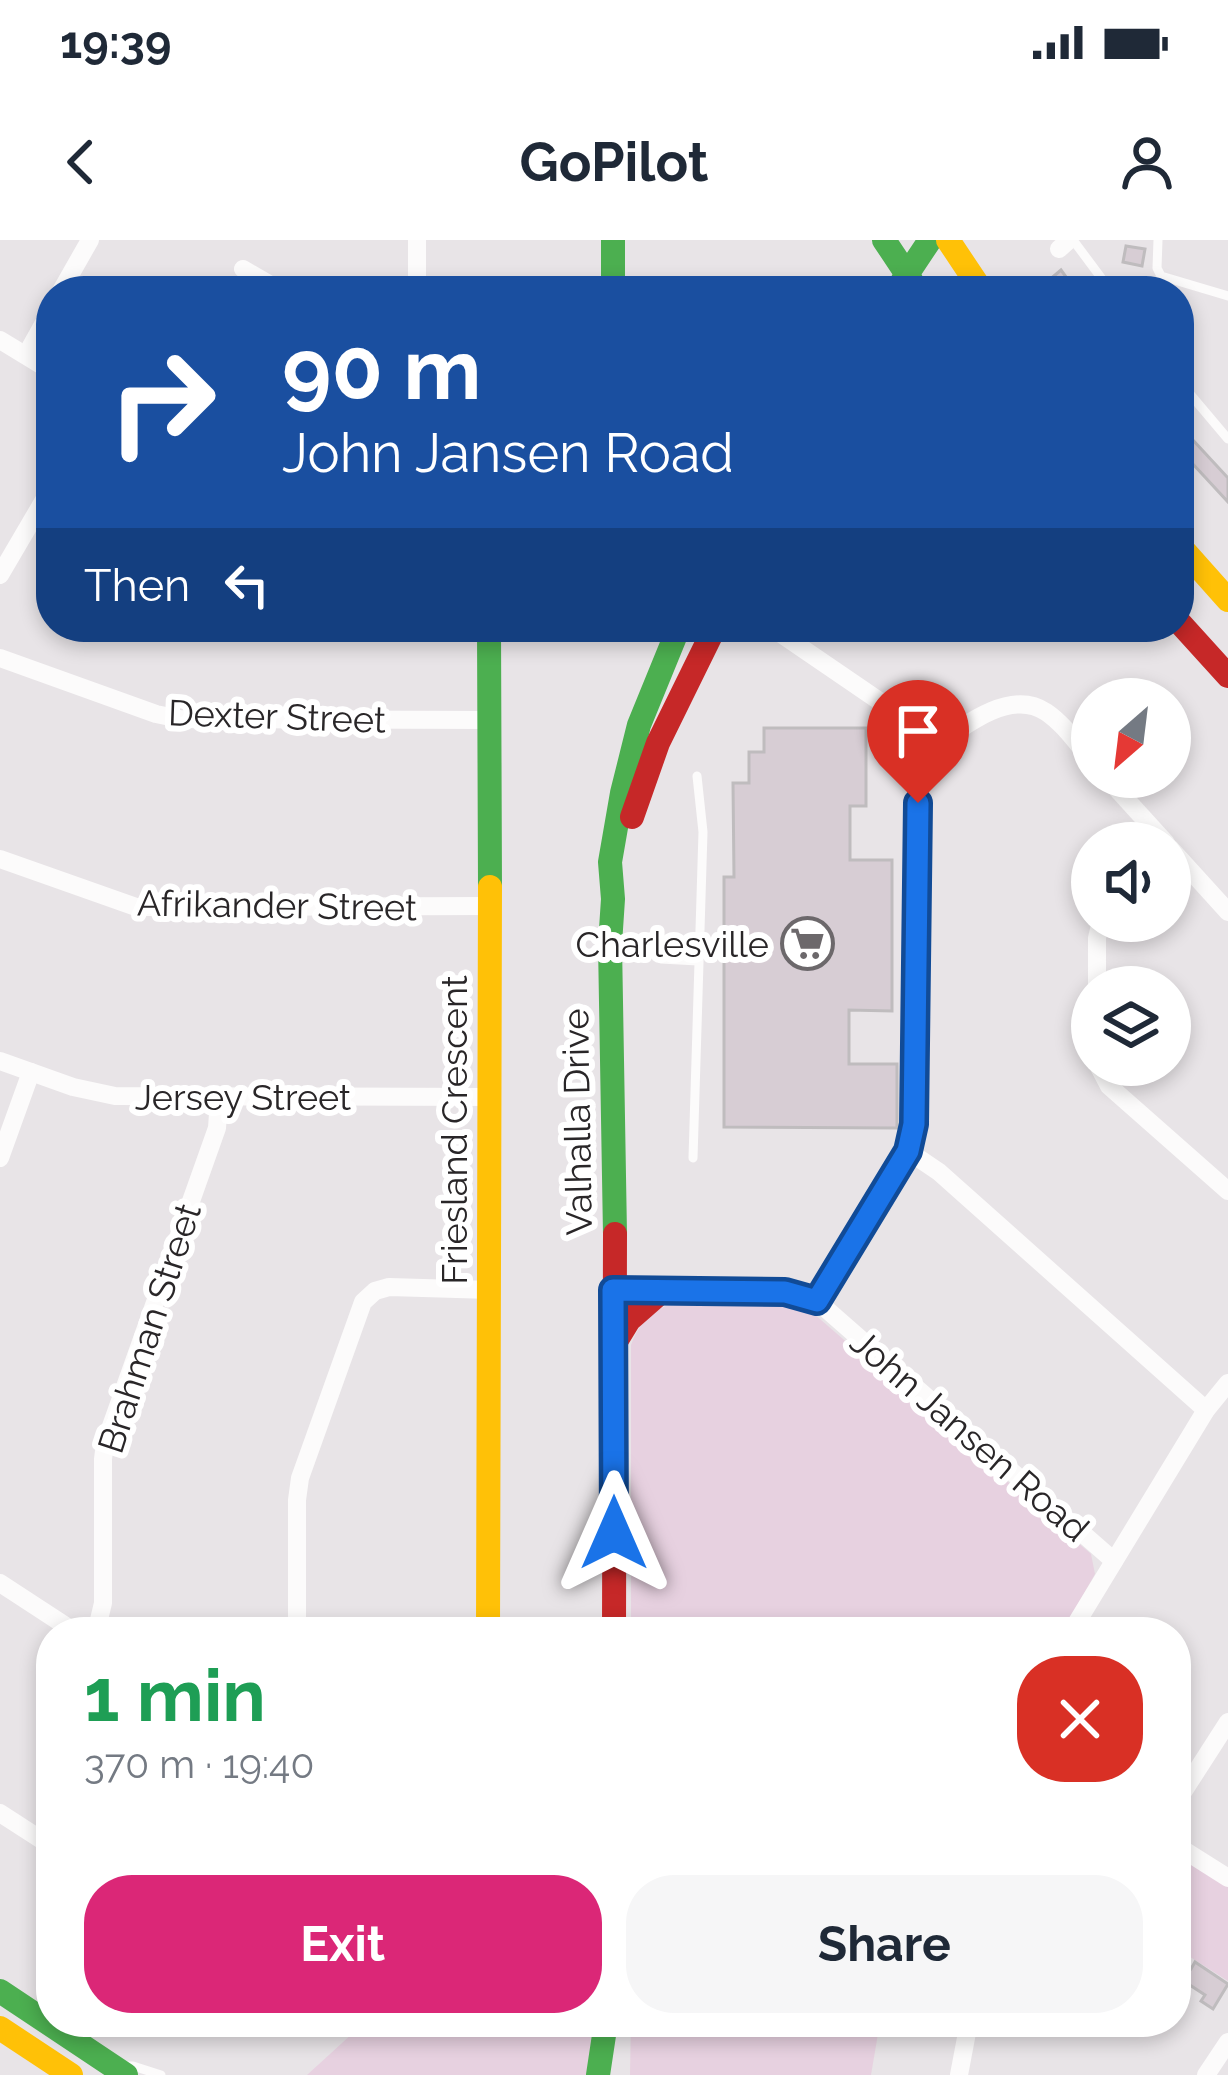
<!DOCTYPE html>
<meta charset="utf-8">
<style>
:root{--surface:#fff;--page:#f6f6f7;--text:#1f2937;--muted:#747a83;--accent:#db2777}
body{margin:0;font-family:Raleway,sans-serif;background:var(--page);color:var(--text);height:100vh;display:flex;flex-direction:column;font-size:45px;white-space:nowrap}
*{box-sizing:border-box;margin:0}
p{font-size:39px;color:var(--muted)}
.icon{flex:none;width:66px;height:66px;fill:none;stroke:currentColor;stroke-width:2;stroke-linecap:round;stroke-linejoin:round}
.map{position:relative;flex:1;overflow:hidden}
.details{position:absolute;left:36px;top:1377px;width:1155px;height:420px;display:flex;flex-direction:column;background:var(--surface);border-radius:48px;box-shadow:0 6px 18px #0003}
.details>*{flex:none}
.top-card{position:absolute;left:36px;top:36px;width:1158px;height:366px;border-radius:48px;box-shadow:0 6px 18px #0003;background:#1a4fa0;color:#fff;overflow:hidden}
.needle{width:78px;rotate:208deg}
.tools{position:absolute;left:1071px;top:438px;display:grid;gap:24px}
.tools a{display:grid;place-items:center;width:120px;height:120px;border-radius:50%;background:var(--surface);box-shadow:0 6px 18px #0003;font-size:60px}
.pin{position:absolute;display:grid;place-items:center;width:102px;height:102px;color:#fff;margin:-123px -51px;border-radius:50% 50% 50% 0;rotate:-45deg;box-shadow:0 0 12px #0007}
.pin .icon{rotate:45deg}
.me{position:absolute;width:132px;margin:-66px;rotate:0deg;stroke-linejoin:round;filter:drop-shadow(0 0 9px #0008)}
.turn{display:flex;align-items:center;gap:42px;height:252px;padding:0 48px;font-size:54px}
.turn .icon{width:156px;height:156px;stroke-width:2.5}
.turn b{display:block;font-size:84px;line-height:102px}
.then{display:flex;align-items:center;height:114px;padding:0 48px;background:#0003;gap:24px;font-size:45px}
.round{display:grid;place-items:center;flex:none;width:126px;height:126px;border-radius:48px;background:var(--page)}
.headline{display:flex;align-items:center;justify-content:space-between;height:204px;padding:0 48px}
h1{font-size:72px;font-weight:700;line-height:90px;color:#1e9e55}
.action{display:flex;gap:24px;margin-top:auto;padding:24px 48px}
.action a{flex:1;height:138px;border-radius:48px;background:var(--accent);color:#fff;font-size:48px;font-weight:700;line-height:138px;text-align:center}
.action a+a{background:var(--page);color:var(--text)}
.status{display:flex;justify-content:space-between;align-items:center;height:84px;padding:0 60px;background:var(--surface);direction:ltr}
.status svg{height:33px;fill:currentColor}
header{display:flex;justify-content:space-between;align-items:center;height:156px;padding:0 48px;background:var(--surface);font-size:54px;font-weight:700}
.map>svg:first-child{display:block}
</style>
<div class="status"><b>19:39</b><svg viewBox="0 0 49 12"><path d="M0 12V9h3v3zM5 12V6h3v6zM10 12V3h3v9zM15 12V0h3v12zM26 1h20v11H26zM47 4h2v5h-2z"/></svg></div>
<header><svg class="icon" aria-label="back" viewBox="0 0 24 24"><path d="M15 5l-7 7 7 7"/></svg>GoPilot<svg class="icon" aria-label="person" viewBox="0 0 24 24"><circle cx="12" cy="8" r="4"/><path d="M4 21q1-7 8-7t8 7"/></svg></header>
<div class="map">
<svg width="1228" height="1835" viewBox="0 0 1228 1835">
<rect width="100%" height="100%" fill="#e8e4e7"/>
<g fill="#e7d1e0">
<path d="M671 1064H786L801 1066 813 1073 1091 1314 1095 1334 1062 1392H631V1105C638 1085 650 1071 671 1064Z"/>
<path d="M1176 1614 1228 1646V1741L1176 1708Z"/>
<path d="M365 1782H597L588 1835H307Z"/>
<path d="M631 1782H880L871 1835H630Z"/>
</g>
<g fill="#d7cdd4" stroke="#bfbcbe" stroke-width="3">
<path d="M1126 6 1145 9 1142 26 1123 22Z"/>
<path d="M1061 30 1069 41 1075 51H1057L1048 41Z"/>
<path d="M1179 185 1228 238V262L1179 209Z"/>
<path d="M764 488H866V566H850V620H892V771L849 770V824H897V888L724 887V637H734L733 543H749V512H764Z"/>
<path d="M1176 1720 1191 1729 1195 1722 1228 1744 1213 1769 1201 1761 1205 1755 1176 1736Z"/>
</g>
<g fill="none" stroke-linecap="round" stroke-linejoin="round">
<g stroke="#fcfbfb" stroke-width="9">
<path d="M1073 0 1111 51"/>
<path d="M1158 0 1157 28 1161 36 1228 56"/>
<path d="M1179 141 1228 199"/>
<path d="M661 719 698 721"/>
<path d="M693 918 703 592 697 536"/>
<path d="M126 1826H133L161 1835"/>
</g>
<g stroke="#fcfbfb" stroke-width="18">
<path d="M417 0V51"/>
<path d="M1059 9 1069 0"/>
<path d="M243 29 281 51"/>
<path d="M61 51 90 0"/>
<path d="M0 100 51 131"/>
<path d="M26 115 51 70"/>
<path d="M0 335 51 248"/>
<path d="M771 387 891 469 910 490 919 518 913 894 908 911 817 1061"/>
<path d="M0 418 156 474 180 479 491 480"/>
<path d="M919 518C952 496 1006 445 1046 472 1064 484 1078 505 1092 521"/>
<path d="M1106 537 1166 603"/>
<path d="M1170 608 1228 672"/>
<path d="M0 619 136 667 490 666"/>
<path d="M1097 747V698L1101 681"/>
<path d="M0 821 73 847 115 856 491 857"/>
<path d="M1098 825 1109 846 1228 951"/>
<path d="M908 911 939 932 1206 1170"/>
<path d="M0 918 31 832"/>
<path d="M613 1050 785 1052 817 1061 1114 1321"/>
<path d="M0 1343 75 1392"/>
<path d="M96 1392 103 1363V1219L105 1203 217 888 219 859"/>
<path d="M297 1392V1260L300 1238 363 1062 375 1051 389 1047 491 1050"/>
<path d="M1071 1392 1206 1170 1228 1143"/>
<path d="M1176 1563 1228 1482"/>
<path d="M0 1573 51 1606"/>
<path d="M1176 1605 1228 1638"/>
<path d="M959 1835 969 1782"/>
<path d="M1206 1835 1228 1802"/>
</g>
<g stroke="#4caf50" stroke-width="24">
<path d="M613 0V51"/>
<path d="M884 0 918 51"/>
<path d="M896 51 930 0"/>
<path d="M489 387 490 647"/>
<path d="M615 994 610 704 613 659 610 622 622 553 639 485 679 387"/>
<path d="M0 1751 126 1835"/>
<path d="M598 1835 606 1782"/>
</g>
<g stroke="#ffc107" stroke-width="24">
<path d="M948 0 982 51"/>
<path d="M1179 305 1228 360"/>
<path d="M488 1392 490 647"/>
<path d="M0 1788 71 1835"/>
</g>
<g stroke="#c62828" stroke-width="24">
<path d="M1179 382 1228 436"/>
<path d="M632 577 658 503 715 387"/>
<path d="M615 1103 629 1080 661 1052"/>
<path d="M614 1392 615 994"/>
</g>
</g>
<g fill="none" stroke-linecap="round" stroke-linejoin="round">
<defs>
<path id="route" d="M614 1293 613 1050 785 1052 817 1061 908 911 914 884 918 563"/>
</defs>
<use href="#route" stroke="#114b97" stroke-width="30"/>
<use href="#route" stroke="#1a73e8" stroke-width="21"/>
</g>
<defs>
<symbol id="supermarket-ring" viewBox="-11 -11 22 22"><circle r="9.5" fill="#fff" stroke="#6c686b" stroke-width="1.5"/><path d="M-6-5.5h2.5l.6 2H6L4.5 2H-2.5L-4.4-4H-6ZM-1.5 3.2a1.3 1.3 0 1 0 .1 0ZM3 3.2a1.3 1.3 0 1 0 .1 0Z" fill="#6c686b"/></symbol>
</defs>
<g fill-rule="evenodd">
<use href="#supermarket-ring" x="778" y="674" width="59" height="59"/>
</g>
<g text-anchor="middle" stroke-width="12" stroke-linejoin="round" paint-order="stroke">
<g font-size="36" fill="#292628" stroke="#fff">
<text transform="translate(277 476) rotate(2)" y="13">Dexter Street</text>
<text transform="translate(277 665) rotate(1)" y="13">Afrikander Street</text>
<text x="243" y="870">Jersey Street</text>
<text transform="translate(577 882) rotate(-91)" y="13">Valhalla Drive</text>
<text transform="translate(454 890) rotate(-90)" y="13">Friesland Crescent</text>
<text transform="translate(149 1088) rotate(-72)" y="13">Brahman Street</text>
<text transform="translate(970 1195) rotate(41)" y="13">John Jansen Road</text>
</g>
<g font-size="36" fill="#292628" stroke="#fff" text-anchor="end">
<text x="769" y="717">Charlesville</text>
</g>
</g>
</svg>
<div class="tools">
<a><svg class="needle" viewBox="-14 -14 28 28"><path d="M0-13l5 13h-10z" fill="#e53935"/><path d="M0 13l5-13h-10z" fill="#747a83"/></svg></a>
<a><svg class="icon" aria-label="sound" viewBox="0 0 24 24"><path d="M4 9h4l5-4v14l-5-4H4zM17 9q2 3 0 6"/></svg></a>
<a><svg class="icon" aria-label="layers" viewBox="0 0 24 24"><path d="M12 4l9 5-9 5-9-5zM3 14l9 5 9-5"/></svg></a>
</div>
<div class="pin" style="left:918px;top:563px;background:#d93025"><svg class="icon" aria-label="arrive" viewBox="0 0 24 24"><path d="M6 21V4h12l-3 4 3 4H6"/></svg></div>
<svg class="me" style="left:614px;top:1293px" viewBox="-20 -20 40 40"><path d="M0-17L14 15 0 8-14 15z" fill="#1a73e8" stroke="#fff" stroke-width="4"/></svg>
<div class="top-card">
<div class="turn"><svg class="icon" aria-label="right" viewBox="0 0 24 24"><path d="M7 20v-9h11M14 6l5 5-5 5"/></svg><div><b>90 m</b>John Jansen Road</div></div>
<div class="then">Then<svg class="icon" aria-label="left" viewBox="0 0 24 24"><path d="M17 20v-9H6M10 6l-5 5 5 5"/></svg></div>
</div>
<section class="details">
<div class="headline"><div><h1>1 min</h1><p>370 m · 19:40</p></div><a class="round" style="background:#d93025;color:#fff"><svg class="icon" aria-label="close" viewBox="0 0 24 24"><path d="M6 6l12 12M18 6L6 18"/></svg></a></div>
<div class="action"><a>Exit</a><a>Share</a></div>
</section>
</div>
